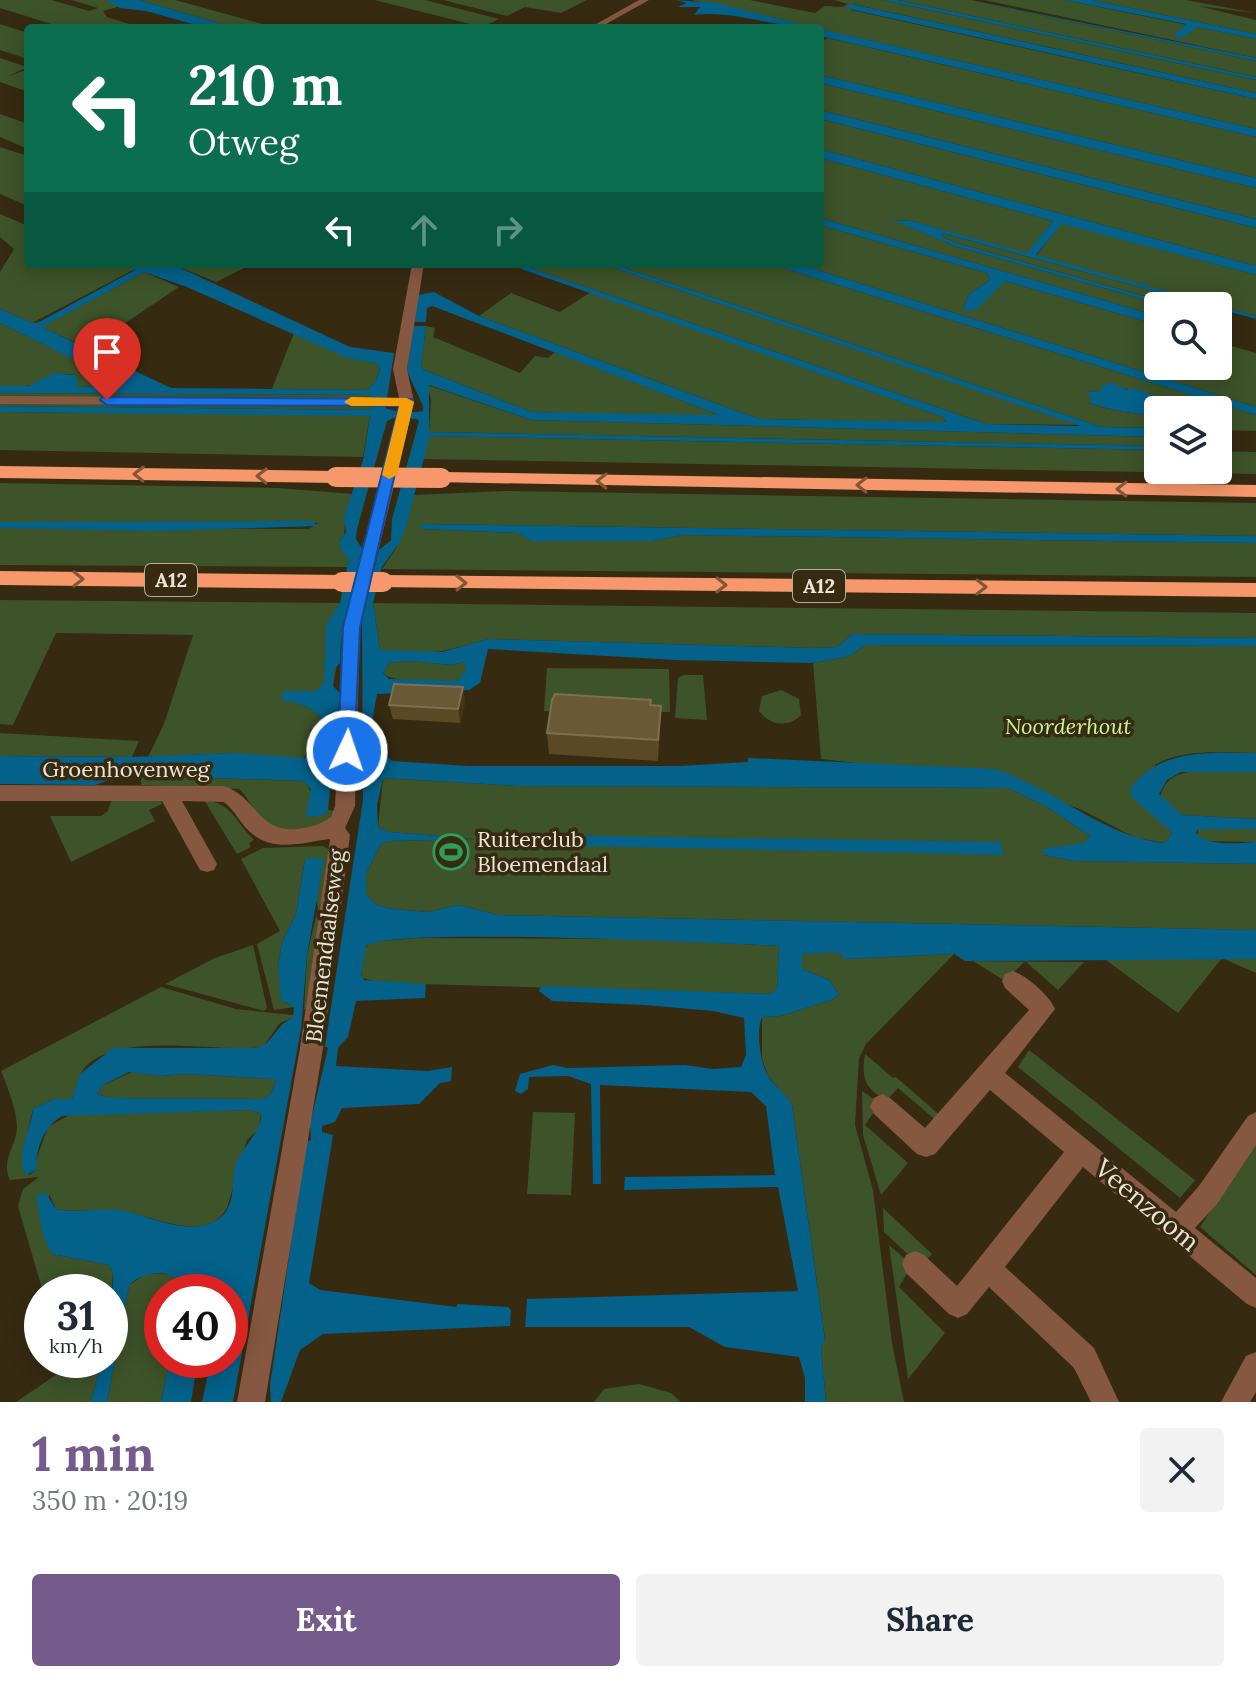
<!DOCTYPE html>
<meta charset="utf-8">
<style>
:root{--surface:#fff;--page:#f2f2f3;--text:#1f2937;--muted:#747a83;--accent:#745b8c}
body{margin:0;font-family:Lora,serif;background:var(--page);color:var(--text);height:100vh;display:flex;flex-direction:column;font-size:30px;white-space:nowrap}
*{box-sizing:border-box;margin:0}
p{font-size:26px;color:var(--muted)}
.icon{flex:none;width:44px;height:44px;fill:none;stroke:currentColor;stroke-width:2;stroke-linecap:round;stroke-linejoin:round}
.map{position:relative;height:1402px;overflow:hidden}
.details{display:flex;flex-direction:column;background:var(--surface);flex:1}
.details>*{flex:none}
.banner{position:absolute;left:24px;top:24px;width:800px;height:244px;border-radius:8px;box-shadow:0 4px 20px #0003;background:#0b6e4f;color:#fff;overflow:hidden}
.tools{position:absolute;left:1144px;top:292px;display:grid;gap:16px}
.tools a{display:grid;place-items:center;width:88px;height:88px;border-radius:8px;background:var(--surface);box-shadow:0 4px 20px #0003;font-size:40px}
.speed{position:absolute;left:24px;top:1274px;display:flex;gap:16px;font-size:40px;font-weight:700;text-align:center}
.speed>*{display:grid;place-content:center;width:104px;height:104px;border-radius:50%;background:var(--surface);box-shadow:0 4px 20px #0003;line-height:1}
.speed small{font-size:20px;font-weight:400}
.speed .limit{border:12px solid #d22;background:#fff;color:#111}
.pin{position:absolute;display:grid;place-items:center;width:68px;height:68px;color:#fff;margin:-82px -34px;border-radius:50% 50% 50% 0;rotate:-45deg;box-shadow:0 0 8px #0007}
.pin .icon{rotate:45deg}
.me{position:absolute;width:88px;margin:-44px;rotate:3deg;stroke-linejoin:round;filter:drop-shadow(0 0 6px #0008)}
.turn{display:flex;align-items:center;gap:28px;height:168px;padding:0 32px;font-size:36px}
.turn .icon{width:104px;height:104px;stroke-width:2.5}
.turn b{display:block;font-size:56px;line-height:68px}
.lanes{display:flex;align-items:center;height:76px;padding:0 32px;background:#0003;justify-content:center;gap:40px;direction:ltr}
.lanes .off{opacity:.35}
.round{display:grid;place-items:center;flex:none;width:84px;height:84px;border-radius:8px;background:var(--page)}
.headline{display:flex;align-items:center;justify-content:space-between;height:136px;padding:0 32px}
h1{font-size:48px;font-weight:700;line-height:60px;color:var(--accent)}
.cta{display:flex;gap:16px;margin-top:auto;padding:16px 32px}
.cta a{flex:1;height:92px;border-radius:8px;background:var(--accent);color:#fff;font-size:32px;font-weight:700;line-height:92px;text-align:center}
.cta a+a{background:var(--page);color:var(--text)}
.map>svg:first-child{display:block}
</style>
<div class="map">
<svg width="1256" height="1402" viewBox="0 0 1256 1402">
<rect width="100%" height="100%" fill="#362a11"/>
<g fill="#3d5329">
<path d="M0 0H51L89 11 98 8 71 0H106L121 6 103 11 107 17 142 28H64L0 8Z"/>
<path d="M139 0H175L277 28H235Z"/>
<path d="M375 0H425L499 19 482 27Z"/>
<path d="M443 0H587L561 13 525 7 507 16Z"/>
<path d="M692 0H750L815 13 825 6 842 7 848 4 834 0H883L1256 80V93L853 4 851 10 1256 99V129Z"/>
<path d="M898 0H971L1256 61V77Z"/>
<path d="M984 0H1065L1256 39V58Z"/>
<path d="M1092 0H1186L1256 13 1198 6 1256 20V34Z"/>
<path d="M0 24 28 33V59L0 50Z"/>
<path d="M828 38 1256 137V178L820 75V42Z"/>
<path d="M0 58 27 67 7 77 28 69V92L0 82Z"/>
<path d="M820 83 1256 188V219L820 110Z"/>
<path d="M0 114 28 124V149L0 137Z"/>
<path d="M820 119 1256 228V266L820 149Z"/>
<path d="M0 147 28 156V206L0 194Z"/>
<path d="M820 158 1053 221 1027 254 912 221 893 220 955 246 1167 306H1158V316L820 218Z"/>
<path d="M0 214 28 226V264H122L135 269 32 323 0 309V272L14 249 0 237Z"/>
<path d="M1062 223 1256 275V316L1036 256Z"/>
<path d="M820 225 987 273 990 280 969 294 963 309 991 294 1005 281 1158 325V366H1218V342L1256 353V407L798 264H820Z"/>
<path d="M942 233 1209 306H1179L957 243 941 236Z"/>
<path d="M172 264H252L216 282Z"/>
<path d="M519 264H602L1081 425 986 424Z"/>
<path d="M613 264H770L1256 415V431L1218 430V410H1174L1177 403 1111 385 1101 391 1087 392 1093 398 1089 403C1112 411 1134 414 1158 416V428L1102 427Z"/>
<path d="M144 272 179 287 85 350 84 346 41 327Z"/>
<path d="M591 292 943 417 946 423 759 419 479 316 511 293 560 312Z"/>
<path d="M0 323 119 381 113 386 75 387V375C53 370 45 384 26 386 18 388 8 386 0 386Z"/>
<path d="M426 326 435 328 433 337 520 373 535 356 548 358 555 352 719 415 708 418 532 412 424 370 421 366Z"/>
<path d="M294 333 347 357 376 363 380 367 376 381 367 390 272 389Z"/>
<path d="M427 385 531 420 1158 437V446L429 432 431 399Z"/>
<path d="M0 393 370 395 374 400 372 410 0 406Z"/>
<path d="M0 412 367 414 370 415 363 457 0 450Z"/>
<path d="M429 436 1158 450V470H1218V451L1256 452V474L423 459Z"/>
<path d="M0 483 278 488 353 494 346 510 344 536 340 541 350 558V567L0 565V528L309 529 318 523 0 522Z"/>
<path d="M503 491 1256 503V536L422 524 423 529 518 533 531 541H652L682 535 1256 543V577L382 569 397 547 413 495Z"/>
<path d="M0 600 348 603 333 686 293 701 314 710 322 719 303 760 234 753 148 757 164 724 193 635 56 633 13 725 0 724Z"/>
<path d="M373 603 1256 613V638L853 634 837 647 812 648 488 639C456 648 413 662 380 650Z"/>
<path d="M866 645 1256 646V753C1224 753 1183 748 1155 765L1158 817 1172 833 1165 843 1136 838 1080 809 989 778 821 759 813 663 847 657Z"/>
<path d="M410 661 451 665 464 662 467 670 457 681C440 681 393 684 383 673L389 663Z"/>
<path d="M547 668 669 669 670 712 544 711Z"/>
<path d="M684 675H703L707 720 675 718 678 678Z"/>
<path d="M781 690 799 699 801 715C788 728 771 726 759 711L762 696Z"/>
<path d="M0 733 139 741 132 757 0 756Z"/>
<path d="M1205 771 1256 772V819L1182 815 1160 797C1165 775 1183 771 1205 771Z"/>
<path d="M141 776 305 781 324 815 328 810 336 811C322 832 280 837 262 819 252 811 249 797 239 789L141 785Z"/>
<path d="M383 778 518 786 1009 788 1050 809 1090 836 1085 843 1044 855 1073 861 1256 864V930L499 915 458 905 429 912 393 909 377 905 366 895V874L381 844 390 841 475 839 389 832 378 827Z"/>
<path d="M112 799 161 801 162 804 149 810 155 821 71 862 50 816H101L108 811Z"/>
<path d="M204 800C233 803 236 823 254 840L249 843 251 847 237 854Z"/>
<path d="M1198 829H1256V842L1205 841 1198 837Z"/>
<path d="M322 846 331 850 308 1009H304L307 955 318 908 305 859 296 914 282 942 278 967 284 1002 295 1007 274 1010 257 944 280 931 241 859 263 848Z"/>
<path d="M417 938 644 939 779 946 777 990 770 994 384 983 361 978 363 951 370 942Z"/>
<path d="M253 945 267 1008 264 1011 165 984 215 958Z"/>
<path d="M821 950 838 952 845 959 954 954 866 1044 859 1058 855 1125 873 1190 892 1343 904 1402H826L821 1347 825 1339 792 1105 768 1076 762 1058V1017L781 1016 834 999 839 994 829 980 802 969V954Z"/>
<path d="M1103 958 1256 959V973L1222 958 1178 1013Z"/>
<path d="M973 961 1084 962 1058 990 1025 961 1005 981Z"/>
<path d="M161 987 236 1009 293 1015V1018L280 1023 263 1047C213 1053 125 1031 87 1065 78 1074 77 1087 72 1099H54L33 1109 23 1151 29 1175 36 1170V1160L48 1127 71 1114 249 1110 261 1113 259 1129 247 1140 227 1208C205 1246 151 1214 120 1211 99 1209 77 1213 56 1209L49 1194 52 1254 109 1265 113 1273 110 1307V1292H43L18 1206 23 1189 39 1177 10 1180C0 1159 17 1147 17 1126 16 1109 8 1088 1 1071Z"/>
<path d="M1029 1050 1195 1180 1180 1198 1018 1067Z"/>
<path d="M865 1054 893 1078 896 1077 943 1118 939 1123 898 1088 887 1100C865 1090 861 1077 865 1054Z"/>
<path d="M132 1072 161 1076 185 1074 273 1079 276 1082 270 1095 262 1099 110 1098 97 1094 103 1085Z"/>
<path d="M862 1091 880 1103 865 1125 908 1163 881 1195 863 1135Z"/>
<path d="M533 1112 575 1113 571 1195 527 1194Z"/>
<path d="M1256 1140V1275L1200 1227Z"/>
<path d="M883 1208 932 1254 925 1261H915L884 1232Z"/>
<path d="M889 1245 912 1265 899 1287 945 1333 908 1379Z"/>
<path d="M146 1274C164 1272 179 1273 183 1292H162V1360H170L161 1402H107L129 1285Z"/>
<path d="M63 1360H102L91 1402H16L66 1368Z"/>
<path d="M639 1384 671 1393 681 1402H594L604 1389Z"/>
</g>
<g fill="#03618a" fill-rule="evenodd">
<path d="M106 0H139L235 28H207L146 11 120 8Z"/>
<path d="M675 0 715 3 816 28C775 28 734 10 694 15L700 7H677L687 3Z"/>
<path d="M883 0H898L1256 77V80Z"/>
<path d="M971 0 1256 58V61Z"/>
<path d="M1065 0H1092L1256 34V39L1197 27 1182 38 1173 36 1186 24Z"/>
<path d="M852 4 1256 93V99L845 8Z"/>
<path d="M820 29 1256 129V137L820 36Z"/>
<path d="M820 75 1256 178V188L820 83Z"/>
<path d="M820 110 1256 219V228L820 119Z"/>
<path d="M820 149 1256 266V275L1062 224 1036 255 1256 316V319L942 233 941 236 957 243 1179 306H1167L955 246 892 220 912 221 1027 253 1053 221 820 158Z"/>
<path d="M820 218 1158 316V325L1005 281 977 309 967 311 963 309 969 294 990 280 987 273 820 225Z"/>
<path d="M122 264H172L350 347 394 353 387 399 374 400 370 395 0 393V386H29L53 373 75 375 78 379 76 387 113 386 118 381 0 323V309L32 323 39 322 135 270ZM144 272 187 287 347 358 376 363 380 368 376 381 367 390 171 388 42 327Z"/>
<path d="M507 264H519L986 424 1081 426 602 264H613L1102 427 1158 428V437L531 420 429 385V432L1158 446V450L430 436 407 522 400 542 382 567 373 603 380 650 442 652 488 639 812 648 837 647 853 634 1256 638V646L866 645 847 657 813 663 675 660 488 649 480 683 469 690 377 694 371 727 383 753 392 761 469 766H679L748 762V758L995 769C1050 786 1108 839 1165 843L1172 833 1133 798 1130 789C1162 747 1208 753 1256 753V772H1181L1167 780 1159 794 1182 815 1256 819V829H1198L1196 833C1209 847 1238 843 1256 842V864L1073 861 1044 855 1043 849 1084 843 1090 836 1050 809 1009 788 518 786 383 778 377 805 378 827 389 832 475 839 390 841 381 844 366 874V895L377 905 393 909 429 912 458 905 499 915 1256 930V959L965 961 954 954 844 959 838 952 802 954V969L829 980 839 994 834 999 781 1016 762 1017C756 1031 760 1060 767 1074 773 1086 786 1093 792 1105L825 1340 821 1347 826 1402H805V1378L799 1357 725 1347 689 1327H525L527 1299 798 1291 778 1187 624 1190 625 1177 775 1175 766 1106 751 1092 600 1085 601 1184H593L591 1084 568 1076 529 1077 528 1089 521 1094 515 1091 520 1074 553 1065 568 1068 685 1065 713 1069 741 1067 746 1055 744 1018 713 1011 645 1005 552 1001 539 991 541 986 770 994 777 989 779 946C727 944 387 926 366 946L361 975 364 980 426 984 425 998 356 1001 348 1037 338 1048 336 1066 428 1071 452 1067 451 1081 440 1083 419 1104 342 1108 335 1122 322 1126V1132L333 1135 309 1283 320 1290 456 1307 458 1304 508 1307 511 1310 510 1326 323 1334 300 1350 281 1402H271L270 1385 306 1142 311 1140 310 1124 328 1048 325 1046 363 800 362 621 379 550 391 540 392 519 419 421 416 419 396 417 387 421 357 529 356 539 363 550 341 630 340 663 334 669 333 686 340 693 328 810 324 815 306 817 311 790 304 781 124 775 95 785 0 784V756L132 757 234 753 306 758 322 719C313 707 296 701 281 701L284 691H316L324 683 326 625 340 603 349 558 342 552 339 543 346 532 344 516 363 460 370 416 0 412V406L372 410 373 404H387L385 408C394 412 413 413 423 411V406L407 371 413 326H426L421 366 424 370 532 412 719 415 432 306 427 308 426 322H414L418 295 434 292 479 316 759 419 946 422 943 417ZM410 661 451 665 464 662 466 670 457 681 389 679 383 673 389 663Z"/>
<path d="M770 264H798L1256 407V415Z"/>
<path d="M1113 383 1127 390 1133 388 1179 405 1174 410H1158V416C1132 414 1114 411 1089 403L1092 398 1086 392 1101 391 1103 385Z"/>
<path d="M311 521 318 526 156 531 0 528V522Z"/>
<path d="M422 524 1256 536V543L682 535 652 541H531L518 533 423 529 420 527Z"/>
<path d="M542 835 1000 842 1004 855 541 845 537 840Z"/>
<path d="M324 858 307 955 301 1029 233 1402H202L211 1360H230V1292H224L220 1283 210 1292H183C177 1266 145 1270 129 1285L107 1402H91L102 1360H110L113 1273 109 1265 52 1254 43 1235 36 1197 45 1192 56 1209C78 1214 102 1207 124 1211 153 1217 197 1241 224 1214 236 1201 231 1176 237 1161 244 1146 263 1129 261 1113L249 1110 62 1116C43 1127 36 1149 36 1170L26 1175C14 1157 31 1130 33 1109L54 1099H72L80 1074 113 1048H255C274 1045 274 1025 293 1018L294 1007 281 1000 278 967 282 942 296 914 305 859ZM129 1072 161 1076 185 1074 273 1079 276 1082 270 1095 262 1099 110 1098 97 1094 103 1085Z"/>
<path d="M170 1360H198L191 1402H161Z"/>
</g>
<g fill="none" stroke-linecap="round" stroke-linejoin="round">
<g fill="#875841" fill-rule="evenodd">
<path d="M639 0H649L599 28H589Z"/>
<path d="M412 264H424L407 369 414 402 360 627 355 806 345 828 350 835 323 1048 265 1402H237L300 1048 330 839C303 842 273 854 249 831 239 822 235 810 224 802L182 801 217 864 214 870 207 872 200 870 162 801H0V785L224 786C257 797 257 832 296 829 309 828 320 825 331 817L335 806 344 627 399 406 0 404V396L399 398 393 369Z"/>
<path d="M1013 971C1028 977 1049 995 1055 1009L1005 1073 1176 1212 1199 1186 1248 1116 1256 1112V1145L1217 1204 1195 1228 1256 1278V1308L1247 1304 1083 1167 1005 1267 1094 1348 1119 1402H1091L1074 1368 989 1287 967 1314 958 1318 949 1314 906 1273 902 1264 906 1255 915 1251 924 1255 957 1286 1064 1152 990 1090 935 1154 926 1157 917 1154 874 1114 870 1106 874 1098 882 1094 890 1098 925 1128 1029 1010 1005 988 1002 981 1005 974Z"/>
<path d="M1256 1352V1392L1250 1402H1221L1246 1356Z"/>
</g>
<g fill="#f6986c" fill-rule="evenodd">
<path d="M0 466 336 471 346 477 336 483 0 478Z"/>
<path d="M441 472 1256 485V497L434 482 431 478Z"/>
<path d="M0 571 342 575 353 582 342 589 0 585Z"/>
<path d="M383 575 1256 583V597L375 587 372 582 375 577Z"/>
</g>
<g stroke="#f6986c" stroke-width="20">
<path d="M336 477 441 478"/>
<path d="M342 582H383"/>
</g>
</g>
<g fill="#5a4924">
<path d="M463 687 465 702 460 723 393 719 389 705Z"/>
<path d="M651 705 660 727 658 761 549 754 547 733Z"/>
</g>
<path fill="#453515" d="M463 687 465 702 460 723 458 709Z"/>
<g fill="#6a5937" stroke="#7e6f50" stroke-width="2">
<path d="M394 684 463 687 458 709 389 705Z"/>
<path d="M555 694 651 700 650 705 661 706 658 740 547 733 552 700Z"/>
</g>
<defs><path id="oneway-chevron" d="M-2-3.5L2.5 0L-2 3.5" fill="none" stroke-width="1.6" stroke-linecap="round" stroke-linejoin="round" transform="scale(2)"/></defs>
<g stroke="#835635">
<use href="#oneway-chevron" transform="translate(139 474) rotate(-179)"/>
<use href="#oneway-chevron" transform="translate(262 476) rotate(-179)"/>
<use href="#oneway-chevron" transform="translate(602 481) rotate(-179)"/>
<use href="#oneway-chevron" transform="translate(862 485) rotate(-179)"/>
<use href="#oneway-chevron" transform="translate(1122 489) rotate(-179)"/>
<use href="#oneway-chevron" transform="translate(78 579) rotate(1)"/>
<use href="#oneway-chevron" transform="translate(461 583)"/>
<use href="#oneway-chevron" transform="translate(721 585) rotate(1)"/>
<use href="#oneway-chevron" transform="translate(981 587) rotate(1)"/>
</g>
<path fill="#1a73e8" stroke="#114b97" stroke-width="2" d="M102 397 412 399 360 627 354 756 347 758 338 751 343 627 399 406 107 405 100 400Z"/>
<path fill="#f59e0b" d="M407 398 414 402 397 475 389 479 382 475 399 406H351L344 402 351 397Z"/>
<defs>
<symbol id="stadium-ring" viewBox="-11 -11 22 22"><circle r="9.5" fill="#362a11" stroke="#2e9e5b" stroke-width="1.5"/><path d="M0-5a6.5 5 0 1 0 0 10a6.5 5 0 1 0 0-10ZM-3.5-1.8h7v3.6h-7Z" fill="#2e9e5b"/></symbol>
</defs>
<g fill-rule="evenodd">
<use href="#stadium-ring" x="431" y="832" width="40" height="40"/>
</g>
<g text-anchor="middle" stroke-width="7" stroke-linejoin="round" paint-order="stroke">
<g fill="#362a11" stroke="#b5ac9b" stroke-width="2">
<rect x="145" y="564" width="52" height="32" rx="6"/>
<rect x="793" y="570" width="52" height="32" rx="6"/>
</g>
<g font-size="20" font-weight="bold" fill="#ece4d6">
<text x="171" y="587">A12</text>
<text x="819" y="593">A12</text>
</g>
<g font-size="22" font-style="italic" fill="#c5f79a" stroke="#362a11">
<text x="1068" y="734">Noorderhout</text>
</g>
<g font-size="22" fill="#ece4d6" stroke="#362a11">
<text x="126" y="777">Groenhovenweg</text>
<text transform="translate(325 946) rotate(-83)" y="8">Bloemendaalseweg</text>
</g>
<g font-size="22" fill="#ece4d6" stroke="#362a11" text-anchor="start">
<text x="477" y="847">Ruiterclub<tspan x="477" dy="25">Bloemendaal</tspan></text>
</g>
<g font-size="26" fill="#ece4d6" stroke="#362a11">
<text transform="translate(1147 1205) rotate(40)" y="9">Veenzoom</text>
</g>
</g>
</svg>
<div class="tools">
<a><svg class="icon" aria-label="search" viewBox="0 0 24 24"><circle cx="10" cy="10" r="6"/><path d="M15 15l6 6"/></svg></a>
<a><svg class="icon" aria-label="layers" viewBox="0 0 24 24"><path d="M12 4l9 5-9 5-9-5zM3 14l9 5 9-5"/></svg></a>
</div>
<div class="speed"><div>31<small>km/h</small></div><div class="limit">40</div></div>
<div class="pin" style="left:107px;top:400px;background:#d93025"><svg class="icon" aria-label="arrive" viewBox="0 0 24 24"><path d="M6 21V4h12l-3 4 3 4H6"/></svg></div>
<svg class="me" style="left:347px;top:751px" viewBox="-20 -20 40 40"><circle r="17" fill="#1a73e8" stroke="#fff" stroke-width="3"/><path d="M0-11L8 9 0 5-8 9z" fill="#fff"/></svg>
<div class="banner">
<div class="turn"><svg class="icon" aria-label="left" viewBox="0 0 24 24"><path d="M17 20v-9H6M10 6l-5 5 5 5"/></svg><div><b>210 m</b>Otweg</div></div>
<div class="lanes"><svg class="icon" aria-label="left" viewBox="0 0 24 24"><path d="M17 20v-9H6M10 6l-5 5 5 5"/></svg><svg class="icon off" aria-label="ahead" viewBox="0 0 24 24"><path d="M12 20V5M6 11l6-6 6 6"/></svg><svg class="icon off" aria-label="right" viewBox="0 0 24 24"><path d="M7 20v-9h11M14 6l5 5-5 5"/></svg></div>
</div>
</div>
<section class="details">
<div class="headline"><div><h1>1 min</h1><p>350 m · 20:19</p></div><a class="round"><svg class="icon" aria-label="close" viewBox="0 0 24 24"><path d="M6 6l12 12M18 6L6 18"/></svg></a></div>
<div class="cta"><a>Exit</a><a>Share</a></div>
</section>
